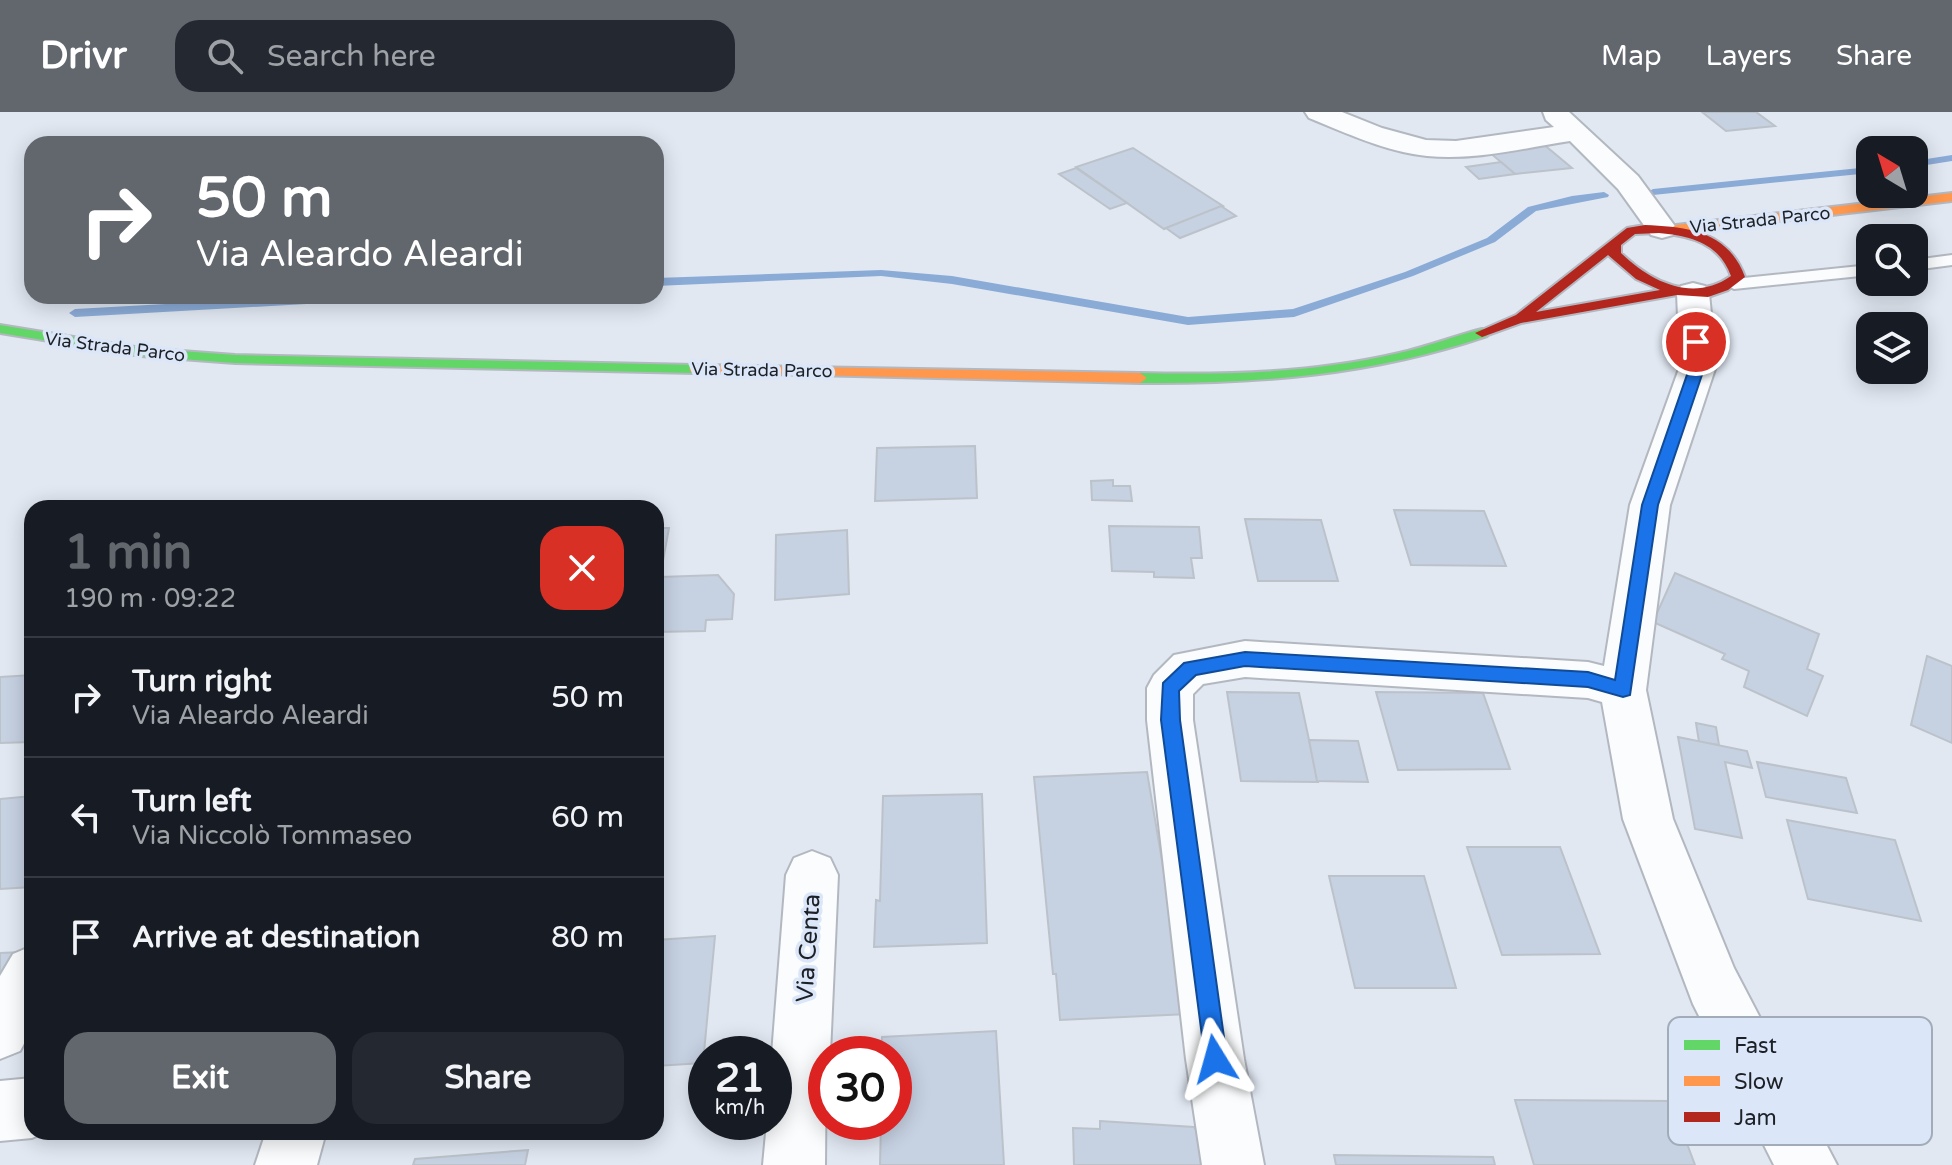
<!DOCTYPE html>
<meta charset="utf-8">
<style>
:root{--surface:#171b24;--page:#242831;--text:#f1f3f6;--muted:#9ea1a6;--line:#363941;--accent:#62676e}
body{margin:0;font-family:"Varela Round",sans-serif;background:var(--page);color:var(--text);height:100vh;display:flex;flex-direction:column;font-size:30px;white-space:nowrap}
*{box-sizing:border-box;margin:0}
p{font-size:26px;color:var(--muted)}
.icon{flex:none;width:44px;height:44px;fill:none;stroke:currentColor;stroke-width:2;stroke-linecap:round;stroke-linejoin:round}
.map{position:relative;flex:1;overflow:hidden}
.side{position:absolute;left:24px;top:388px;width:640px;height:640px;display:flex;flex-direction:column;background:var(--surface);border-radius:24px;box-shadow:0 4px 20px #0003}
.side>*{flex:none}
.hud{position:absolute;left:24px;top:24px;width:640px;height:168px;border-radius:24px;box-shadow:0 4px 20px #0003;background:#62676e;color:#fff;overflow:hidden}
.needle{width:52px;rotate:322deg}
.controls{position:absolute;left:1856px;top:24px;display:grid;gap:16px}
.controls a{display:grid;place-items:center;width:72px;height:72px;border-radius:16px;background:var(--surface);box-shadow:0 4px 20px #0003;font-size:40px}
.speed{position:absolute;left:688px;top:924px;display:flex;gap:16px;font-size:40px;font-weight:700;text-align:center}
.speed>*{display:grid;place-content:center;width:104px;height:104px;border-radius:50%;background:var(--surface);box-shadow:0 4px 20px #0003;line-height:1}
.speed small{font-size:20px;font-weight:400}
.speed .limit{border:12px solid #d22;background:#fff;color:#111}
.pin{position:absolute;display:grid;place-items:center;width:68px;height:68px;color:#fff;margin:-34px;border:4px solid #fff;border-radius:50%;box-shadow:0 2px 8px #0007}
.me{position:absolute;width:88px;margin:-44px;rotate:352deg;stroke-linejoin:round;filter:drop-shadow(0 0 6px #0008)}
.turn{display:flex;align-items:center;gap:28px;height:168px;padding:0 40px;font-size:36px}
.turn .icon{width:104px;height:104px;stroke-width:2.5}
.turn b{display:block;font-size:56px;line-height:68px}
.round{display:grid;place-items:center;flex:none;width:84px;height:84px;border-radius:24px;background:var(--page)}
.head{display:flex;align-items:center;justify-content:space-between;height:136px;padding:0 40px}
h1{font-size:48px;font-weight:700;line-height:60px;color:var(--accent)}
.button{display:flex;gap:16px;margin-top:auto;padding:16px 40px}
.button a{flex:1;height:92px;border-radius:24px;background:var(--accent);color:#fff;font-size:32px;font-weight:700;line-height:92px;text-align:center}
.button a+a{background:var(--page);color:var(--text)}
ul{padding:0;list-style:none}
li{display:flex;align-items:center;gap:24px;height:120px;padding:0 40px;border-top:2px solid var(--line)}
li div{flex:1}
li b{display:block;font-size:30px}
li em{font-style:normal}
header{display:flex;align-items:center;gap:48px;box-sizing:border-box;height:112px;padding:0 40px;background:var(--accent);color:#fff}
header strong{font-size:38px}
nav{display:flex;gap:44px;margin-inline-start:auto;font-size:28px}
.search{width:560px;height:72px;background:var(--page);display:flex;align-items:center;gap:20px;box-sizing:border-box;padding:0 28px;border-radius:24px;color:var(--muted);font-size:30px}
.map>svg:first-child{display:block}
</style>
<header>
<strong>Drivr</strong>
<div class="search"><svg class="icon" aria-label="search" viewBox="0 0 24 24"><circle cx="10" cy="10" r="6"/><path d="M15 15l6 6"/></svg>Search here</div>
<nav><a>Map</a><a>Layers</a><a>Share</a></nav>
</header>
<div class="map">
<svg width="1952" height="1053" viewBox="0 0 1952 1053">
<rect width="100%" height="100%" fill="#e1e8f2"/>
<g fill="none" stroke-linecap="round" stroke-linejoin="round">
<g fill="#8babd7" fill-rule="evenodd">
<path d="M1952 43V49L1914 55V49Z"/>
<path d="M1870 55V61L1653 83 1648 80 1653 77Z"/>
<path d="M1604 80 1609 83 1608 85 1536 99 1495 130 1413 164 1294 205 1188 213 952 172 881 164 656 174V166L881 158 952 164 1188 205 1293 197 1405 160 1487 126 1528 95 1572 84Z"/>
<path d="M312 184H382L376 188 75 205 69 201 75 197Z"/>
</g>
</g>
<g fill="#c6d1e2" stroke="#bcc2c9" stroke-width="2">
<path d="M1702 0H1756L1775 14 1726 19Z"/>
<path d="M1542 31 1572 56 1515 62 1489 40Z"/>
<path d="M1133 36 1223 94 1164 117 1076 55Z"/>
<path d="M1501 50 1515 62 1479 67 1466 55Z"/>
<path d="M1076 56 1127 91 1110 97 1059 62Z"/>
<path d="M1221 94 1236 104 1180 126 1166 116Z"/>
<path d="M975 334 977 386 875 389 877 336Z"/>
<path d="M1113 368V374H1130L1132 389 1092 388 1091 369Z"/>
<path d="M1394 398 1484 399 1506 454 1411 453Z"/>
<path d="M1245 407 1321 408 1338 469H1258Z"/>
<path d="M1109 414 1199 415 1202 446H1191L1194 466 1154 465V460L1112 459Z"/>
<path d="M656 416H669L660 465 718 463 734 482 732 507 706 508 705 519 656 520Z"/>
<path d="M847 418 849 482 775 488 776 423Z"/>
<path d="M1675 461 1819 522 1807 557 1823 564 1807 604 1744 575 1749 559 1722 547 1725 542 1653 510Z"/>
<path d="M1927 544 1952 554V631L1911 613Z"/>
<path d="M32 563V630L0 631V565Z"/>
<path d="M1227 580 1299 581 1318 670 1241 669Z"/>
<path d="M1376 580 1483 581 1510 657 1398 658Z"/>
<path d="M1696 611 1716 615 1719 633 1699 630Z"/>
<path d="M1678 625 1747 639 1752 656 1725 650 1742 726 1695 717Z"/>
<path d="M1309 628 1358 629 1368 670 1317 669Z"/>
<path d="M1757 650 1846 666 1857 701 1766 685Z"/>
<path d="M1147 660 1188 902 1060 908 1056 862H1053L1034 665Z"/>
<path d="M982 682 987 831 874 835 876 788 880 789 883 684Z"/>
<path d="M32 684V775L0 777V687Z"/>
<path d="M1787 708 1895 728 1921 809 1808 787Z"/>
<path d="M1467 735H1560L1600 842 1502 843Z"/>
<path d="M1329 764H1424L1456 876H1355Z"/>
<path d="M715 824 703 951 656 954V828Z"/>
<path d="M21 840 0 881V841Z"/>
<path d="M996 919 1004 1053H880L881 1010H894V942H881L882 925Z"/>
<path d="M1515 988 1671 989 1695 1053H1534Z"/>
<path d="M1100 1009 1194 1015 1201 1023 1204 1053H1074L1073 1016 1100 1017Z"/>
<path d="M528 1038 525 1053H413L415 1047Z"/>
<path d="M1334 1043 1493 1045 1495 1053H1336Z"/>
</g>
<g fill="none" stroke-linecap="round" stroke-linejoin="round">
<defs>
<g id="lane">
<path d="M1952 143V153L1914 158V148Z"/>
<path d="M1870 153V163L1734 177 1725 172 1734 167Z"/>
</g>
<g id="street">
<path d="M1305 0H1342L1382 16 1426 28 1456 29 1554 15 1546 8 1543 0H1569L1638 64 1677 117 1673 123 1662 126 1651 123 1618 77 1570 29C1524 36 1474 49 1427 44 1387 40 1346 21 1309 6Z"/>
<path d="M1693 171 1705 174 1709 181 1716 254 1670 393 1646 578 1673 707 1734 856 1837 1053H1774L1693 892 1623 707 1602 590 1588 586 1245 565 1203 572 1193 582V608L1244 947 1264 1053H1202L1186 947 1147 608V576L1154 563 1174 543 1245 529 1588 550 1604 554 1630 393 1680 254 1677 181 1681 174Z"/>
<path d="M812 739 830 746 838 763 830 942H826L825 1053H763L767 1010H774L772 942 786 763 794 746Z"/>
<path d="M32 834V917L20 939 0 947V864L13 842Z"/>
<path d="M32 966V1020H46L32 1026 0 1029V969Z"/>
<path d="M266 1020H326L317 1053H255Z"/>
</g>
<g id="fast">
<path d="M0 213 141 236 235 243 696 253 703 257 696 261 235 251 141 244 0 221Z"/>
<path d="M1482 217 1487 218V224C1373 263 1259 272 1140 271L1133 266 1140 261C1227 263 1314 261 1399 241 1427 235 1454 224 1482 217Z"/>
</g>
<g id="slow">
<path d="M1952 81V89L1676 121 1670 117 1676 113Z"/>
<path d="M696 253 1140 261 1147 266 1140 271 691 260 689 257Z"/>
</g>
<path id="jam" d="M1645 113C1688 115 1728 119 1745 165L1728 178 1708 185 1677 183 1521 211 1482 225 1475 221 1516 203 1627 116ZM1659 121C1691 124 1719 131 1731 164 1693 191 1651 170 1621 141V133L1635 122ZM1608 143 1636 167 1660 178 1536 200Z"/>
</defs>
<use href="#lane" stroke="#b3b8c0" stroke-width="4"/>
<use href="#street" stroke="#b3b8c0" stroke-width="4"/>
<use href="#fast" stroke="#b3b8c0" stroke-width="4"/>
<use href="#slow" stroke="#b3b8c0" stroke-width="4"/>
<use href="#jam" stroke="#b3b8c0" stroke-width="4"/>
<use href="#lane" fill="#fafcfd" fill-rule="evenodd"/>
<use href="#street" fill="#fafcfd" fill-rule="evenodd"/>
<use href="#fast" fill="#63d668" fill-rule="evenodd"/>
<use href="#slow" fill="#ff974d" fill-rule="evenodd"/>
<use href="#jam" fill="#b3261e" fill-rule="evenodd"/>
</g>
<path fill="#1a73e8" stroke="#114b97" stroke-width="2" d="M1696 225 1703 230 1705 254 1658 393 1630 583 1623 585 1588 575 1245 554 1196 563 1179 579 1180 608 1227 947 1223 955 1215 959 1206 955 1161 608 1163 571 1184 551 1245 540 1588 560 1615 568 1642 393 1690 254 1689 230Z"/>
<g text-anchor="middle" stroke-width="7" stroke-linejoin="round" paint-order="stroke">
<g font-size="18" fill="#1d2127" stroke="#dbe7f8">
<text transform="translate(1760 108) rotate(-6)" y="6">Via Strada Parco</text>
<text transform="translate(115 235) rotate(7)" y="6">Via Strada Parco</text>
<text transform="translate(762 258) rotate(1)" y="6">Via Strada Parco</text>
</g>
<g font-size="24" fill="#1d2127" stroke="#dbe7f8">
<text transform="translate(808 836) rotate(-86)" y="8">Via Centa</text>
</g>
</g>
<rect x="1668" y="905" width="264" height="128" rx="12" fill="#dbe7f8" stroke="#a2acb9" stroke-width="2"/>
<rect x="1684" y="928" width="36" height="10" fill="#63d668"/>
<rect x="1684" y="964" width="36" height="10" fill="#ff974d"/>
<rect x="1684" y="1000" width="36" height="10" fill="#b3261e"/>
<g font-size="22" fill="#1d2127">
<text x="1734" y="941">Fast</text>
<text x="1734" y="977">Slow</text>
<text x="1734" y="1013">Jam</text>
</g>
</svg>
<div class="controls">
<a><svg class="needle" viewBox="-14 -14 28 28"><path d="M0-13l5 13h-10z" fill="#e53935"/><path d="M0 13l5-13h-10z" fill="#9ea1a6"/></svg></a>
<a><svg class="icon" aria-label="search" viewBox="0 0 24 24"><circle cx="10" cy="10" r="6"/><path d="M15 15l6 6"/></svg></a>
<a><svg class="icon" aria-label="layers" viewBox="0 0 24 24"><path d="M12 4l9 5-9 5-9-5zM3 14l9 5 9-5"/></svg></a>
</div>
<div class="speed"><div>21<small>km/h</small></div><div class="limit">30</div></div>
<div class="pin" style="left:1696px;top:230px;background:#d93025"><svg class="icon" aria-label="arrive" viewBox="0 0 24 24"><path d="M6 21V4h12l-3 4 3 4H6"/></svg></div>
<svg class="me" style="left:1215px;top:947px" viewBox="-20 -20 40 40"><path d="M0-17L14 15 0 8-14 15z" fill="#1a73e8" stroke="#fff" stroke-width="4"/></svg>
<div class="hud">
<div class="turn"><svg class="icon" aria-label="right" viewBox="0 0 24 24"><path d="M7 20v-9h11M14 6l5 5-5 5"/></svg><div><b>50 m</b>Via Aleardo Aleardi</div></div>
</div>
<section class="side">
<div class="head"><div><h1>1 min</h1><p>190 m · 09:22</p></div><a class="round" style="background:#d93025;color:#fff"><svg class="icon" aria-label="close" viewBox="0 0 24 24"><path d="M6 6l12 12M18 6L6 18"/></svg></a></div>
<ul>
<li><svg class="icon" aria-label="right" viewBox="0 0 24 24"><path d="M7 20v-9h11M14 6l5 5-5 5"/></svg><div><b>Turn right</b><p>Via Aleardo Aleardi</p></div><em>50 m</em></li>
<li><svg class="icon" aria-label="left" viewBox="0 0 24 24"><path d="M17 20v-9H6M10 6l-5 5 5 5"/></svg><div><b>Turn left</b><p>Via Niccolò Tommaseo</p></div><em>60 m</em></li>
<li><svg class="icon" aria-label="arrive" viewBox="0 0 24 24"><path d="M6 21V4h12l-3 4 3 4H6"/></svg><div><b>Arrive at destination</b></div><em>80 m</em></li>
</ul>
<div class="button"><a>Exit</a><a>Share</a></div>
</section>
</div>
